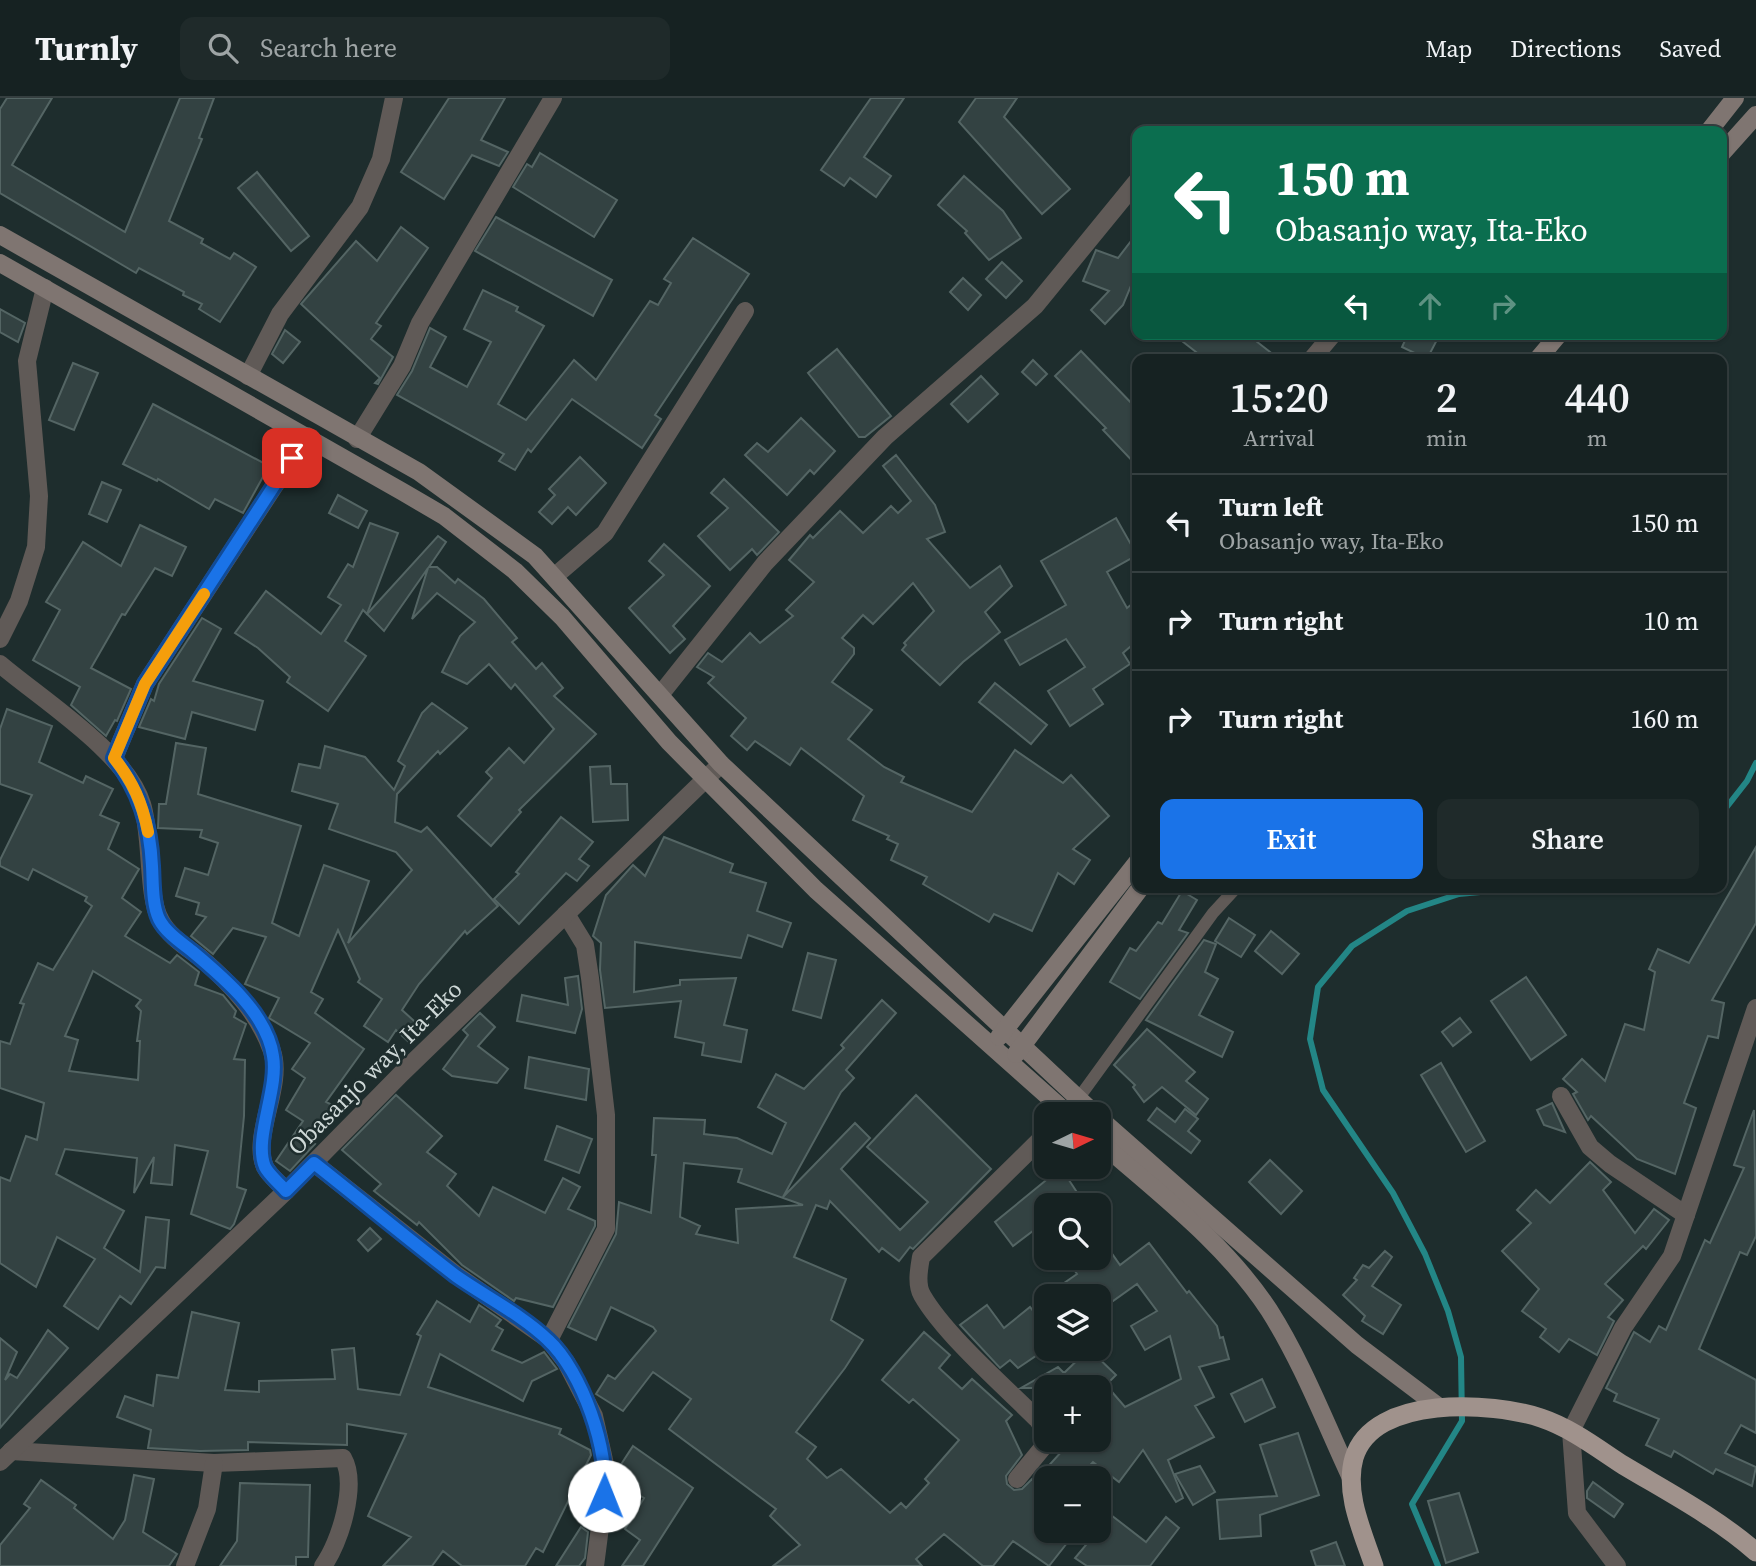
<!DOCTYPE html>
<meta charset="utf-8">
<style>
:root{--surface:#162222;--page:#1f2a2a;--text:#f1f3f6;--muted:#9ea4a5;--line:#353f40;--accent:#1a73e8}
body{margin:0;font-family:"Source Serif 4",serif;background:var(--page);color:var(--text);height:100vh;display:flex;flex-direction:column;font-size:26px;white-space:nowrap}
*{box-sizing:border-box;margin:0}
p{font-size:23px;color:var(--muted)}
.icon{flex:none;width:38px;height:38px;fill:none;stroke:currentColor;stroke-width:2;stroke-linecap:round;stroke-linejoin:round}
.map{position:relative;flex:1;overflow:hidden}
.side{position:absolute;left:1132px;top:256px;width:595px;height:539px;display:flex;flex-direction:column;background:var(--surface);border-radius:14px;box-shadow:0 2px 5px #0004,0 0 0 2px var(--line)}
.side>*{flex:none}
.top-card{position:absolute;left:1132px;top:28px;width:595px;height:214px;border-radius:14px;box-shadow:0 2px 5px #0004,0 0 0 2px var(--line);background:#0b6e4f;color:#fff;overflow:hidden}
.needle{width:46px;rotate:85deg}
.fabs{position:absolute;left:1034px;top:1004px;display:grid;gap:14px}
.fabs a{display:grid;place-items:center;width:77px;height:77px;border-radius:14px;background:var(--surface);box-shadow:0 2px 5px #0004,0 0 0 2px var(--line);font-size:35px}
.pin{position:absolute;display:grid;place-items:center;width:60px;height:60px;color:#fff;margin:-30px;border-radius:14px;box-shadow:0 4px 10px #0006}
.me{position:absolute;width:77px;margin:-38px;rotate:1deg;stroke-linejoin:round;filter:drop-shadow(0 0 5px #0008)}
.turn{display:flex;align-items:center;gap:24px;height:147px;padding:0 28px;font-size:32px}
.turn .icon{width:91px;height:91px;stroke-width:2.5}
.turn b{display:block;font-size:49px;line-height:60px}
.lanes{display:flex;align-items:center;height:66px;padding:0 28px;background:#0003;justify-content:center;gap:35px;direction:ltr}
.lanes .off{opacity:.35}
.eta{display:flex;justify-content:space-evenly;align-items:center;height:119px;text-align:center}
.eta b{font-size:42px;font-weight:600;line-height:49px}
.cta{display:flex;gap:14px;margin-top:auto;padding:14px 28px}
.cta a{flex:1;height:80px;border-radius:14px;background:var(--accent);color:#fff;font-size:28px;font-weight:600;line-height:80px;text-align:center}
.cta a+a{background:var(--page);color:var(--text)}
ul{padding:0;list-style:none}
li{display:flex;align-items:center;gap:21px;height:98px;padding:0 28px;border-top:2px solid var(--line)}
li div{flex:1}
li b{display:block;font-size:26px}
li em{font-style:normal}
header{display:flex;align-items:center;gap:42px;box-sizing:border-box;height:98px;padding:0 35px;background:var(--surface);border-bottom:2px solid var(--line)}
header strong{font-size:33px}
nav{display:flex;gap:38px;margin-inline-start:auto;font-size:24px}
.search{width:490px;height:63px;background:var(--page);display:flex;align-items:center;gap:18px;box-sizing:border-box;padding:0 24px;border-radius:14px;color:var(--muted);font-size:26px}
.map>svg:first-child{display:block}
</style>
<header>
<strong>Turnly</strong>
<div class="search"><svg class="icon" aria-label="search" viewBox="0 0 24 24"><circle cx="10" cy="10" r="6"/><path d="M15 15l6 6"/></svg>Search here</div>
<nav><a>Map</a><a>Directions</a><a>Saved</a></nav>
</header>
<div class="map">
<svg width="1756" height="1468" viewBox="0 0 1756 1468">
<rect width="100%" height="100%" fill="#1e2d2d"/>
<g fill="none" stroke-linecap="round" stroke-linejoin="round">
<g stroke="#238686" stroke-width="6">
<path d="M1722 715 1747 683 1756 665"/>
<path d="M1438 1468 1412 1406 1462 1323 1461 1259 1448 1213 1425 1156 1393 1095 1323 992 1310 941 1318 889 1352 848 1407 813 1459 796 1535 789"/>
</g>
</g>
<g fill="#334242" stroke="#546564" stroke-width="2" fill-rule="evenodd">
<path d="M7 0H52L12 67 125 134 180 0H214L199 40 202 41 169 123 203 141 201 145 230 161 234 155 256 169 220 224 199 211 202 206 183 197 184 194 139 170 136 175 0 95V11Z"/>
<path d="M449 0H505L481 42 508 54 499 68 472 57 444 101 401 74Z"/>
<path d="M871 0H904L864 59 891 78 876 99 850 80 844 88 821 72Z"/>
<path d="M976 0H1017L1004 19 1070 91 1042 116 959 24Z"/>
<path d="M540 55 617 102 594 139 513 89 527 66 532 69Z"/>
<path d="M257 74 309 138 291 153 238 90Z"/>
<path d="M964 78 1003 113 1021 140 989 162 965 135 967 133 938 107Z"/>
<path d="M496 119 612 182 593 218 475 153Z"/>
<path d="M401 129 428 150 376 225 381 228 371 241 393 259 378 286 375 285 380 280 301 206 356 143 377 163Z"/>
<path d="M1138 134V171L1123 207 1105 226 1091 212 1109 193 1083 183 1096 152 1118 160Z"/>
<path d="M693 140 749 176 655 317 661 321 642 350 572 301 531 354 528 351 515 372 499 363 504 356 397 297 412 273 430 230 446 239 430 269 467 289 491 244 464 231 483 192 518 209 516 213 544 228 498 306 526 322 574 262 596 282 650 203 658 207 671 185 664 181Z"/>
<path d="M1002 164 1022 183 1006 200 986 181Z"/>
<path d="M963 180 981 197 968 212 950 194Z"/>
<path d="M0 211 25 225 18 244 0 234Z"/>
<path d="M285 232 300 244 283 265 272 256Z"/>
<path d="M1173 236H1247L1279 261H1205Z"/>
<path d="M1408 236H1440L1427 261 1402 249Z"/>
<path d="M837 251 891 318 865 339H859L808 275Z"/>
<path d="M1081 253 1138 312V369L1103 332 1106 330 1055 278Z"/>
<path d="M1033 262 1047 276 1036 287 1022 274Z"/>
<path d="M73 265 98 275 74 332 49 322Z"/>
<path d="M981 278 998 296 968 324 951 306Z"/>
<path d="M153 306 269 368 243 415 215 401 209 411 158 381 157 383 123 366Z"/>
<path d="M801 320 835 353 814 376 810 372 787 397 745 357 757 345 768 354Z"/>
<path d="M896 357 935 407 945 434 927 441 970 490 1000 468 1012 488 985 514 1000 534 963 564 940 587 902 552 906 547 904 545 934 513 913 485 873 526 863 517 842 540 854 550V556L832 584 872 612 848 641 884 669 904 679 901 684 972 714 1015 652 1063 685 1071 677 1109 718 1073 751 1090 762 1074 786 1058 775 1032 833 994 816 989 824 923 786 927 779 891 762 898 746 887 741 889 738 853 722 864 698 801 650 790 667 755 643 747 652 731 638 746 620 708 585 714 579 697 569 708 555 722 564 750 535 760 545 793 518 786 512 814 484 789 462 810 437 813 440 840 413 863 435 891 408 898 415 911 403 883 368Z"/>
<path d="M580 359 606 385 576 417 568 409 552 426 539 414 555 397 549 391Z"/>
<path d="M724 381 779 434 757 457 752 451 730 472 698 438 728 410 711 395Z"/>
<path d="M102 384 121 392 107 424 89 416Z"/>
<path d="M338 397 367 413 358 430 329 415Z"/>
<path d="M1116 420 1137 457 1107 474 1127 510 1138 501V542L1123 555 1130 566 1093 591 1103 606 1070 628 1048 593 1085 569 1066 541 1020 567 1005 542 1066 507 1041 463Z"/>
<path d="M370 425 398 435 367 516 363 512 345 543 366 558 328 613 287 584 290 579 258 550 235 535 266 493 321 536 341 507 328 499 348 466 353 469Z"/>
<path d="M140 427 186 449 172 478 155 470 125 517 122 516 91 570 131 591 117 623 115 622 106 638 71 607 80 589 33 562 60 512 46 504 83 444 121 468Z"/>
<path d="M438 438 446 444 429 469H437L455 485 458 481 484 501 517 540 512 544 536 571 542 565 563 590 554 598 596 636 519 712 521 714 491 748 458 718 492 680 486 674 509 650 524 665 554 631 515 586 511 591 489 566 467 586 442 574 460 538 475 524 437 495 412 521 428 470 384 533 367 516Z"/>
<path d="M664 446 710 488 673 528 685 541 670 555 629 510 664 477 649 463Z"/>
<path d="M202 520 221 531 193 583 263 603 255 632 192 614 185 641 139 629 151 601 154 603 159 586Z"/>
<path d="M995 585 1047 627 1031 646 979 604Z"/>
<path d="M432 605 467 630 440 656 438 653 397 696 395 724 421 734 427 729 498 808 467 836 465 833 419 886 402 912 424 932 411 946 396 932 388 944 364 928 382 901 358 884 360 881 338 832 311 894 323 901 315 915 364 951 326 1004 332 1007 310 1043 315 1046 290 1073 276 1063 303 1023 286 1012 305 980 292 971 310 945 269 920 279 900 245 886 266 839 233 830 213 856 191 838 206 819 196 816 199 805 176 798 185 770 208 777 218 745 200 739 202 732 158 730 159 706H166L176 645 206 650 198 696 301 728 272 825 299 838 324 767 369 783 348 845 412 772 396 754 329 731 338 706 292 693 299 666 320 670 325 648 365 659 394 692 405 668 398 663 422 615Z"/>
<path d="M7 611 52 628 39 664 83 685 86 678 113 691 100 717 119 725 108 751 139 771 122 800 141 814 125 838 170 865 177 857 199 874 195 887 223 897 236 913 234 919 246 926 234 961 245 962 244 1018 237 1089 246 1092 234 1126 230 1131 191 1116 208 1053 175 1047 172 1087 151 1085 154 1059 134 1095 137 1060 65 1051 56 1076 124 1113 104 1150 140 1174 146 1119 169 1122 165 1170 156 1169 131 1206 120 1198 98 1231 64 1208 95 1161 57 1139 36 1189 0 1165V1079L10 1083 26 1038 37 1042 44 1005 0 990V943L10 946 24 906 20 905 38 865 53 872 92 808 85 803 87 799 33 771 28 782 0 768V762L32 697 0 686V631ZM93 873 141 902 136 908 141 913 137 943H140L138 982 69 973 78 942 65 938Z"/>
<path d="M610 668 611 686H627L628 722 593 724 590 669Z"/>
<path d="M561 719 593 744 579 761 589 768 577 783 566 775 519 826 494 801 519 776 516 774Z"/>
<path d="M664 739 733 766 730 774 766 785 757 813 791 825 782 849 748 837 741 860 635 844 634 894 680 887V882L736 880 724 927 747 932 741 964 702 957 704 945 675 939 681 903 605 910 600 872 601 845 593 838 606 797 633 767 645 778Z"/>
<path d="M1756 749V825L1712 902 1724 905 1718 940 1708 938 1684 1005 1696 1010 1675 1076 1637 1061 1591 1018 1588 1022 1573 996 1577 994 1563 981 1582 961 1605 983 1625 926 1644 932 1655 874 1649 871 1658 851 1689 865Z"/>
<path d="M1182 793 1197 802 1179 832 1188 835 1140 901 1110 884 1130 850 1136 853 1158 824 1162 826Z"/>
<path d="M1229 820 1255 837 1241 859 1215 843Z"/>
<path d="M1271 833 1299 856 1282 876 1255 853Z"/>
<path d="M1204 842 1216 846 1205 874 1218 881 1199 917 1233 934 1222 959 1146 922Z"/>
<path d="M808 855 836 862 821 920 793 912Z"/>
<path d="M578 878 582 911 575 935 517 923 522 897 568 907 565 880Z"/>
<path d="M1526 879 1566 937 1531 962 1491 903Z"/>
<path d="M882 902 896 915 846 972 854 980 841 994 783 1099 855 1025 870 1040 841 1071 900 1132 928 1104 867 1049 916 997 991 1071 913 1151 910 1149 899 1163 882 1150 879 1154 830 1103 827 1111 816 1107 794 1159 846 1181 831 1222 863 1242 845 1270 796 1334 816 1349 807 1361 827 1380 841 1371 890 1415 901 1405 906 1410 929 1385 925 1381 959 1342 913 1301 909 1305 882 1282 924 1234 950 1257 939 1270 962 1291 972 1281 1012 1317 1006 1323 1022 1357 1006 1378 1007 1386 1014 1392 1022 1391 1032 1381 1034 1384 1072 1342H1099V1290H1021L1058 1269 1064 1275 1089 1251 1116 1277 1106 1287 1125 1309 1181 1281 1170 1238 1145 1252 1131 1228 1157 1213 1137 1186 1099 1213V1199H1044L1077 1176 1066 1160H1099V1137L1120 1167 1149 1145 1187 1195 1189 1193 1217 1228 1220 1240 1223 1239 1229 1261 1199 1269 1214 1299 1195 1308 1214 1339 1168 1362 1183 1400 1176 1404 1143 1352 1119 1384 1093 1364 1077 1381H1046V1433H1063L1071 1440 1049 1468 1013 1443 993 1468H983L944 1436 916 1461 922 1468H773L800 1447 770 1418 776 1411 669 1331 691 1301 653 1274 623 1313 596 1296 608 1277 615 1281 656 1233 653 1229 611 1209 596 1242 568 1229 616 1136 619 1104 651 1115 656 1057H652L654 1020 705 1022 704 1036 737 1040 772 1056 786 1025 758 1009 776 976 804 991 844 950 841 947ZM684 1065 742 1071 738 1084 803 1107 736 1111 738 1145 696 1136 700 1128 680 1119Z"/>
<path d="M480 915 495 929 478 948 508 971 497 985 452 978 443 971 468 937 463 932Z"/>
<path d="M1460 920 1471 934 1453 948 1442 934Z"/>
<path d="M1147 931 1195 974 1186 983 1208 1001 1196 1017 1162 989 1144 1004 1133 989 1135 987 1114 967Z"/>
<path d="M529 959 589 971 586 1002 525 990Z"/>
<path d="M1441 965 1485 1043 1466 1054 1421 977Z"/>
<path d="M396 997 442 1038 427 1054 456 1076 447 1088 479 1118 493 1089 545 1115 563 1080 580 1089 568 1111 595 1123V1128L553 1209 516 1200 514 1203 462 1167 419 1124 417 1127 374 1093 381 1086 342 1052Z"/>
<path d="M1552 1005 1565 1034 1544 1027 1537 1012Z"/>
<path d="M1157 1010 1175 1024 1185 1011 1198 1021 1188 1033 1200 1043 1191 1055 1148 1022Z"/>
<path d="M1754 1012 1756 1138 1747 1157 1740 1154 1699 1251 1756 1282V1335L1741 1327 1725 1355 1756 1369 1752 1388 1716 1371 1713 1376 1674 1353 1671 1359 1646 1347 1659 1321 1614 1303 1617 1296 1606 1290 1634 1234 1650 1244 1659 1228 1666 1232 1705 1142 1710 1145 1744 1070 1734 1067Z"/>
<path d="M557 1028 592 1041 579 1075 545 1062Z"/>
<path d="M1270 1062 1302 1093 1281 1116 1249 1084Z"/>
<path d="M1590 1064 1611 1084 1603 1092 1635 1135 1654 1111 1669 1122 1646 1151 1643 1148 1605 1186 1623 1202 1608 1219 1614 1223 1597 1257 1569 1241 1559 1254 1540 1239 1546 1231 1522 1213 1539 1191 1502 1153 1531 1125 1517 1112 1536 1092 1550 1105Z"/>
<path d="M1061 1070 1086 1108H1046V1123L1013 1148 995 1124Z"/>
<path d="M370 1130 381 1141 368 1153 358 1142Z"/>
<path d="M1385 1153 1392 1159 1372 1188 1401 1207 1383 1236 1362 1223 1365 1218 1343 1197 1357 1182 1354 1180 1363 1167 1369 1170Z"/>
<path d="M437 1203 470 1224 479 1207 501 1222 496 1228 503 1232 492 1252 522 1265 544 1254 557 1271 532 1283 523 1303 440 1256 428 1289 561 1331 559 1336 590 1352 591 1357 543 1454 536 1450 525 1468H462L443 1453 432 1468H383L411 1439 368 1418 406 1336 347 1326V1347L248 1344V1352L200 1353 148 1350 151 1332 117 1319 125 1298 153 1308 157 1277 178 1280 192 1214 239 1225 225 1292 259 1294V1283L335 1281 332 1252 354 1250 358 1291 400 1297 421 1238 417 1236Z"/>
<path d="M987 1207 1004 1230 1030 1209 1046 1230 1034 1243 1043 1253 1018 1270 1010 1262 1000 1270 960 1227Z"/>
<path d="M48 1232 68 1250 0 1330V1240L17 1254 5 1282 10 1276 17 1280Z"/>
<path d="M1262 1281 1275 1309 1245 1324 1231 1296Z"/>
<path d="M1298 1335 1319 1397 1260 1417 1261 1438 1220 1441 1217 1402 1277 1398 1260 1347Z"/>
<path d="M633 1348 693 1390 643 1468H622L640 1442 625 1431 644 1400 617 1383 618 1371Z"/>
<path d="M1200 1368 1215 1394 1193 1407 1175 1376Z"/>
<path d="M134 1377 154 1381 143 1434 177 1456 169 1468H0V1447L30 1410 24 1406 41 1382 76 1407 74 1410 113 1441 125 1422Z"/>
<path d="M1593 1384 1623 1406 1614 1419 1587 1400V1393Z"/>
<path d="M240 1385 310 1387 308 1459H296V1468H220L237 1443Z"/>
<path d="M1459 1395 1478 1454 1446 1465 1428 1403Z"/>
<path d="M1111 1417 1146 1444 1166 1419 1179 1430 1150 1468H1087L1075 1460Z"/>
<path d="M581 1429 588 1434 585 1460 579 1468H556Z"/>
<path d="M1336 1444 1345 1468H1316L1311 1453Z"/>
</g>
<g fill="none" stroke-linecap="round" stroke-linejoin="round">
<path stroke="#605a57" stroke-width="12" d="M1078 1001 1213 815 1237 789"/>
<g stroke="#605a57" stroke-width="18">
<path d="M1312 261 1333 236"/>
<path d="M248 278 280 216 360 109 381 61 394 0"/>
<path d="M357 341 402 268 420 225 553 0"/>
<path d="M555 478 605 435 745 213"/>
<path d="M0 541 19 503 36 449 39 398 27 263 45 190"/>
<path d="M0 566C41 601 127 655 142 706 152 737 147 798 160 821 168 838 188 850 202 861 232 887 259 916 272 953 284 988 251 1038 265 1069 269 1077 280 1086 286 1093"/>
<path d="M660 597 765 465 885 339 1035 208 1138 82"/>
<path d="M114 660 145 586 307 338"/>
<path d="M1561 998 1590 1049 1610 1066 1686 1117"/>
<path d="M1046 1036 921 1159C919 1171 916 1186 922 1197 945 1237 1004 1288 1038 1322L1046 1335"/>
<path d="M314 1065 455 1176 549 1242 566 1264 594 1318 607 1375 595 1468"/>
<path d="M549 1242 606 1131V1017L590 880 585 847 566 816"/>
<path d="M11 1353 214 1365 343 1360C358 1386 340 1445 323 1468"/>
<path d="M0 1364 286 1093 402 975 721 666"/>
<path d="M1017 1381 1049 1342"/>
<path d="M185 1468 207 1411 214 1365"/>
<path d="M1617 1468 1577 1415 1571 1333 1623 1230 1672 1158 1756 910"/>
</g>
<g stroke="#7f7571" stroke-width="18">
<path d="M1709 33 1735 0"/>
<path d="M1722 55 1756 17"/>
<path d="M0 137 419 374 535 458 721 666 1096 1017"/>
<path d="M0 165 403 394 444 418 515 473 562 519 669 644 816 792 1069 1017"/>
<path d="M1538 261 1559 236"/>
<path d="M999 939 1138 763"/>
<path d="M1016 956 1141 789"/>
<path d="M1099 1020 1357 1247 1439 1309"/>
<path d="M1099 1043C1158 1095 1225 1145 1269 1212 1302 1264 1325 1324 1351 1380"/>
</g>
<path stroke="#a0928c" stroke-width="19" d="M1374 1468C1363 1435 1344 1395 1354 1360 1373 1296 1493 1304 1541 1320 1571 1330 1597 1350 1623 1367 1668 1394 1716 1419 1756 1454"/>
</g>
<g fill="none" stroke-linecap="round" stroke-linejoin="round">
<defs>
<path id="route" d="M292 360 145 586 114 660C140 693 150 727 152 768 153 784 152 806 159 821 166 835 182 845 193 854 224 880 267 916 273 958 279 991 253 1041 265 1069 269 1077 280 1086 286 1093L314 1065C361 1102 408 1141 456 1178 486 1199 522 1217 548 1242 582 1273 610 1354 604 1398"/>
</defs>
<use href="#route" stroke="#114b97" stroke-width="18"/>
<use href="#route" stroke="#1a73e8" stroke-width="12"/>
<path stroke="#f59e0b" stroke-width="12" d="M148 734C142 704 133 684 114 660L145 586 204 496"/>
</g>
<g text-anchor="middle" stroke-width="5" stroke-linejoin="round" paint-order="stroke">
<g font-size="24" fill="#ced8d7" stroke="#1e2d2d">
<text transform="translate(375 970) rotate(-45)" y="8">Obasanjo way, Ita-Eko</text>
</g>
</g>
</svg>
<div class="fabs">
<a><svg class="needle" viewBox="-14 -14 28 28"><path d="M0-13l5 13h-10z" fill="#e53935"/><path d="M0 13l5-13h-10z" fill="#9ea4a5"/></svg></a>
<a><svg class="icon" aria-label="search" viewBox="0 0 24 24"><circle cx="10" cy="10" r="6"/><path d="M15 15l6 6"/></svg></a>
<a><svg class="icon" aria-label="layers" viewBox="0 0 24 24"><path d="M12 4l9 5-9 5-9-5zM3 14l9 5 9-5"/></svg></a>
<a>+</a>
<a>−</a>
</div>
<div class="pin" style="left:292px;top:360px;background:#d93025"><svg class="icon" aria-label="arrive" viewBox="0 0 24 24"><path d="M6 21V4h12l-3 4 3 4H6"/></svg></div>
<svg class="me" style="left:604px;top:1398px" viewBox="-20 -20 40 40"><circle r="19" fill="#fff"/><path d="M0-13L10 11 0 6-10 11z" fill="#1a73e8"/></svg>
<div class="top-card">
<div class="turn"><svg class="icon" aria-label="left" viewBox="0 0 24 24"><path d="M17 20v-9H6M10 6l-5 5 5 5"/></svg><div><b>150 m</b>Obasanjo way, Ita-Eko</div></div>
<div class="lanes"><svg class="icon" aria-label="left" viewBox="0 0 24 24"><path d="M17 20v-9H6M10 6l-5 5 5 5"/></svg><svg class="icon off" aria-label="ahead" viewBox="0 0 24 24"><path d="M12 20V5M6 11l6-6 6 6"/></svg><svg class="icon off" aria-label="right" viewBox="0 0 24 24"><path d="M7 20v-9h11M14 6l5 5-5 5"/></svg></div>
</div>
<section class="side">
<div class="eta">
<div><b>15:20</b><p>Arrival</p></div>
<div><b>2</b><p>min</p></div>
<div><b>440</b><p>m</p></div>
</div>
<ul>
<li><svg class="icon" aria-label="left" viewBox="0 0 24 24"><path d="M17 20v-9H6M10 6l-5 5 5 5"/></svg><div><b>Turn left</b><p>Obasanjo way, Ita-Eko</p></div><em>150 m</em></li>
<li><svg class="icon" aria-label="right" viewBox="0 0 24 24"><path d="M7 20v-9h11M14 6l5 5-5 5"/></svg><div><b>Turn right</b></div><em>10 m</em></li>
<li><svg class="icon" aria-label="right" viewBox="0 0 24 24"><path d="M7 20v-9h11M14 6l5 5-5 5"/></svg><div><b>Turn right</b></div><em>160 m</em></li>
</ul>
<div class="cta"><a>Exit</a><a>Share</a></div>
</section>
</div>
